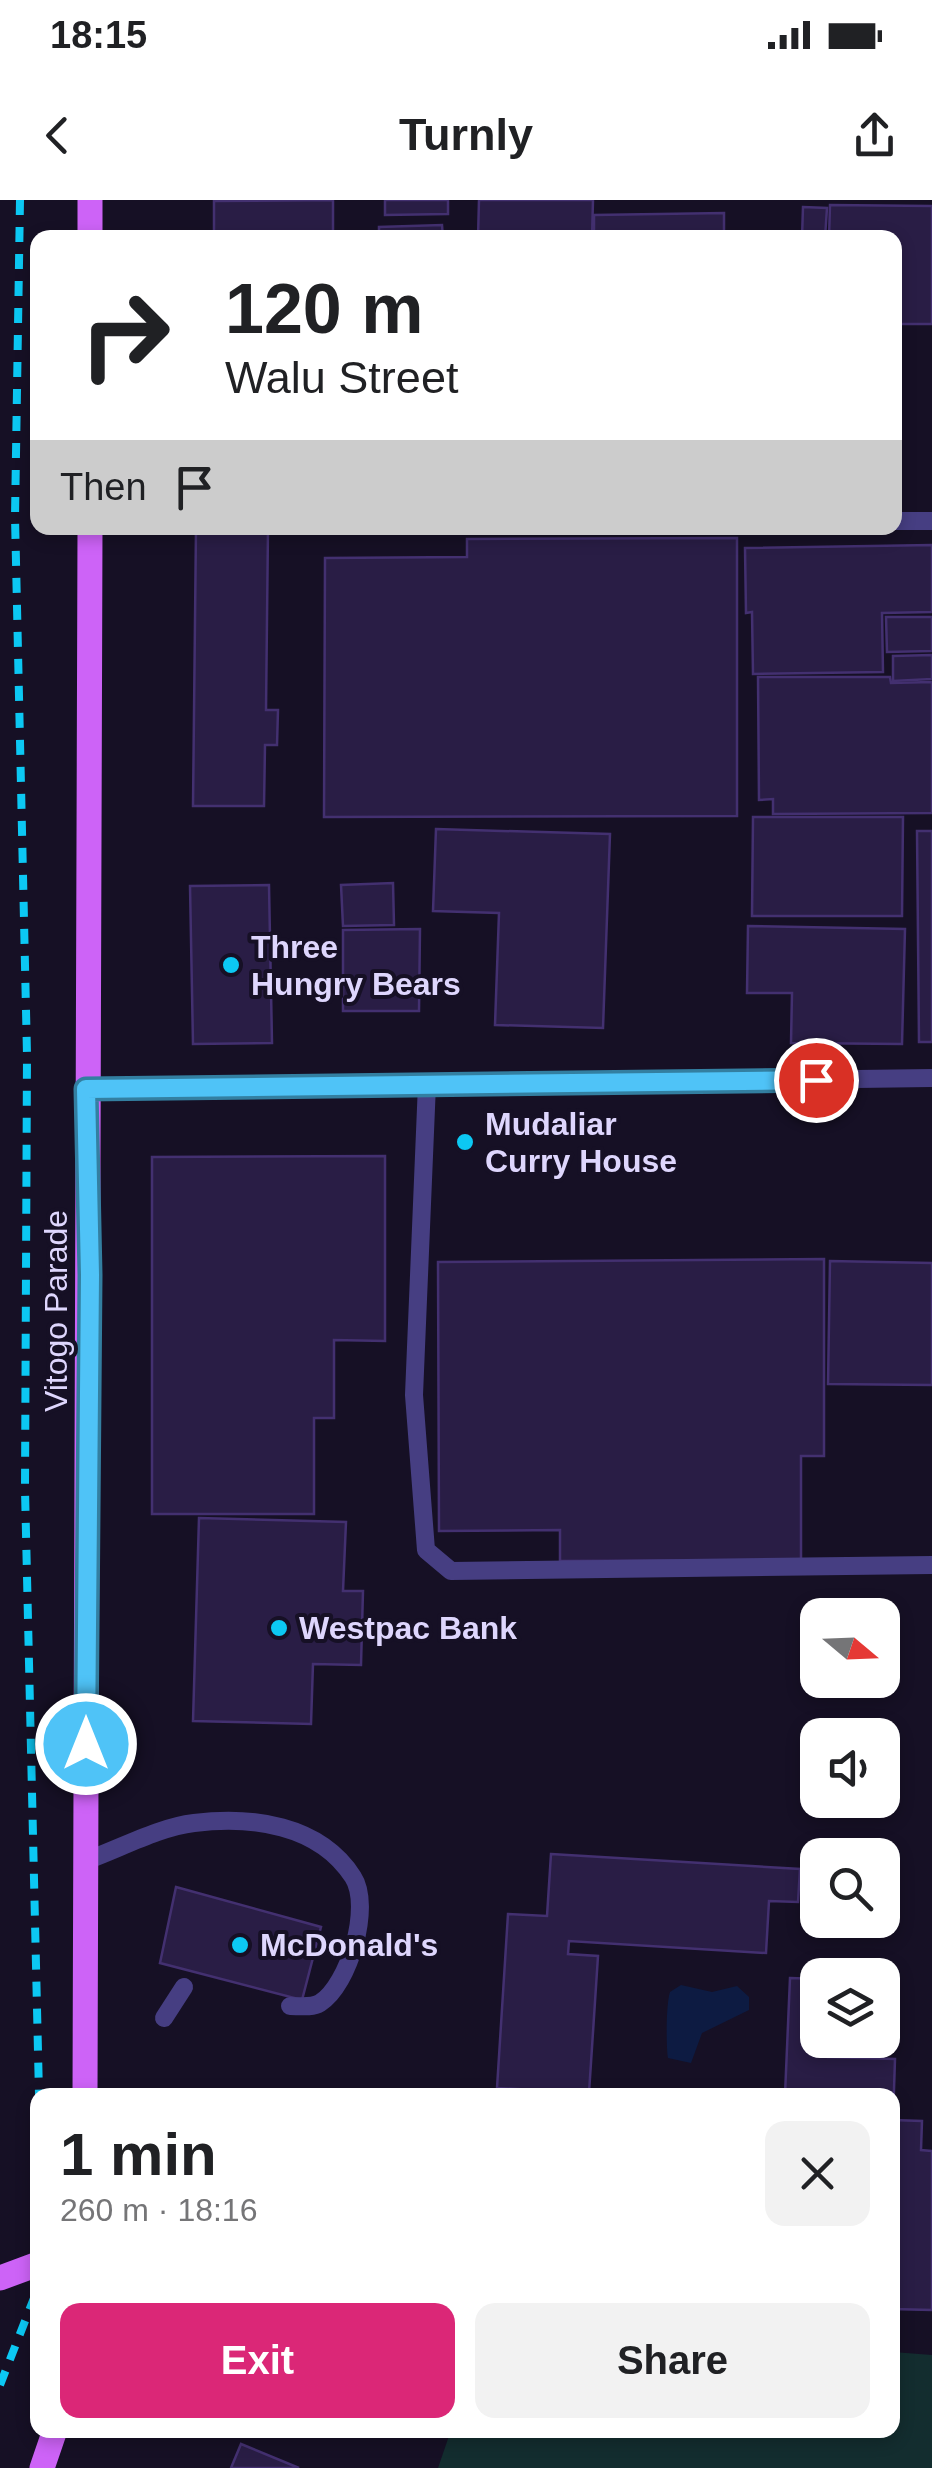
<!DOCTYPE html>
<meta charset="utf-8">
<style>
:root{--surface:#fff;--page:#f2f2f2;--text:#202124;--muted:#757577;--accent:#db2777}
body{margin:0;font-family:Arial,sans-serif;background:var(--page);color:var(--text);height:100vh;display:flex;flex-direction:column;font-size:38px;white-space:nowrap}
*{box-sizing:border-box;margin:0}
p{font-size:32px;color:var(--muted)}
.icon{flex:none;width:55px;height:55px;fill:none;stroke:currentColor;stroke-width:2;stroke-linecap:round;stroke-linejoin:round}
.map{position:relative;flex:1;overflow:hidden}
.details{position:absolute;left:30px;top:1888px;width:870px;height:350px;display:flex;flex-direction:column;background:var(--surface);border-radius:20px;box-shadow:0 5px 15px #0003}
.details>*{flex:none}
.hud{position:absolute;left:30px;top:30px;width:872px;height:305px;border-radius:20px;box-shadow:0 5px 15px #0003;background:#fff;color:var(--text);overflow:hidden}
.needle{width:65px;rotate:109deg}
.fabs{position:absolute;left:800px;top:1398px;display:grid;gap:20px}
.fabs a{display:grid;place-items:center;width:100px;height:100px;border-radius:20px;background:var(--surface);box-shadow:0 5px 15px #0003;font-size:50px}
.pin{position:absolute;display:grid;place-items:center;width:85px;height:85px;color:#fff;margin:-42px;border:5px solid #fff;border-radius:50%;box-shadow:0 2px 10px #0007}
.me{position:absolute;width:110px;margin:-55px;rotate:0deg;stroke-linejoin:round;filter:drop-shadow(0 0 8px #0008)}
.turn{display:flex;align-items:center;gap:35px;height:210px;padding:0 30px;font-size:45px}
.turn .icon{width:130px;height:130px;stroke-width:2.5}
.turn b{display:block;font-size:70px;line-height:85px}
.then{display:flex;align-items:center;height:95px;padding:0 30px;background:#0003;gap:20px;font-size:38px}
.round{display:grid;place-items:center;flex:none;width:105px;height:105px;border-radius:20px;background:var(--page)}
.overview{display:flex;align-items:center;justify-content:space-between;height:170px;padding:0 30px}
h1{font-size:60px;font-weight:700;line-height:75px}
.primary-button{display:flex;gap:20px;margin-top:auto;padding:20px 30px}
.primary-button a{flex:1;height:115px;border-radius:20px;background:var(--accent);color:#fff;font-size:40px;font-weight:700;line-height:115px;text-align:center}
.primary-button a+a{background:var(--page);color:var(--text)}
.status{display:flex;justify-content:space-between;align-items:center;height:70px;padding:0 50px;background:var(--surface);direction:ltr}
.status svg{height:28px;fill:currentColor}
header{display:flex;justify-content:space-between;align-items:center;height:130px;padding:0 30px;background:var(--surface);font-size:45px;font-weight:700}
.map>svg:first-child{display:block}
</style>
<div class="status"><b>18:15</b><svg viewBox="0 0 49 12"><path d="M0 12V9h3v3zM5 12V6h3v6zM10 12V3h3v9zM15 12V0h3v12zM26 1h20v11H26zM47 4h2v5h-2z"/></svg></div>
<header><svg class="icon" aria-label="back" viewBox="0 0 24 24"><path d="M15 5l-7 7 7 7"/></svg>Turnly<svg class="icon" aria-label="share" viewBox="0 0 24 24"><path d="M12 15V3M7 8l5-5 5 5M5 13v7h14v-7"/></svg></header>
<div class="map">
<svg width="932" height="2268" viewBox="0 0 932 2268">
<rect width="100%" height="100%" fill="#161025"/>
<path fill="#132d2f" d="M893 2152 932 2155V2268H438L451 2230H892Z"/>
<path fill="#0d1b42" d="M681 1785 712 1792 737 1786 749 1797V1810L702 1833 691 1863 668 1858C666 1846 666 1804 670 1792Z"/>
<g fill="#291d45" stroke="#433070" stroke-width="2.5">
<path d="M333 0V38H214V1Z"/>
<path d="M385 0H448V14L385 15Z"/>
<path d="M479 0H593L592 38H478Z"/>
<path d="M830 5 932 6V124H895V38H829Z"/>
<path d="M803 7 827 8 825 38H802Z"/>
<path d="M724 13V38H594V15Z"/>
<path d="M442 25 443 38H379V27Z"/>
<path d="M196 328H268L266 510H278L277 545H265L264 606H193Z"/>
<path d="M737 338V616L324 617 325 358 467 357V339Z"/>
<path d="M932 345V412L882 413 883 472 753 474 752 412 746 413 745 348Z"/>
<path d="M886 417H932V451L887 452Z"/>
<path d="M932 455V479L893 481V456Z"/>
<path d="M758 477H890L891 483 932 482V613L773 614V599L759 600Z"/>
<path d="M753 617H903L902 716H752Z"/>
<path d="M436 629 610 634 603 828 495 825 499 713 433 711Z"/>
<path d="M917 631H932V842H919Z"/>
<path d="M393 683 394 725 343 726 341 685Z"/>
<path d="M269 685 272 843 193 844 190 686Z"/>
<path d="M748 726 905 729 902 844 791 843 792 793H747Z"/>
<path d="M420 729 419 811H343V730Z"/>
<path d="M385 956V1141L334 1140V1218H314V1314H152V957Z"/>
<path d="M824 1059V1256H801V1360L560 1361V1330L439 1331 438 1062Z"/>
<path d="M830 1061 932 1063V1185L828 1184Z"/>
<path d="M199 1318 346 1322 343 1391H363L361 1465 313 1464 311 1524 193 1521Z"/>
<path d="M551 1654 800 1669 798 1702 769 1701 766 1753 569 1741 568 1754 598 1756 589 1893 497 1888 508 1714 547 1716Z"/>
<path d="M176 1687 321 1727 302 1800 160 1763Z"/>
<path d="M790 1778 818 1779V1840H828V1857L895 1859 893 1920 922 1921 921 1950 932 1951V2110L892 2109V1895H785Z"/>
<path d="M241 2244 299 2268H231Z"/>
</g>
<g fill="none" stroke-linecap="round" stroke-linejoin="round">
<g stroke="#463e82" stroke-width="18">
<path d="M895 321H932"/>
<path d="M427 884 414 1195 426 1350 451 1371 932 1365"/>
<path d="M86 889 932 878"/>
<path d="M85 1661C119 1649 159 1627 194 1623 251 1616 319 1624 353 1677 372 1706 349 1785 320 1803 312 1808 299 1806 290 1806"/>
<path d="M164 1818 184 1787"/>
</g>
<g stroke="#cd63f7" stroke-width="25">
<path d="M90 0V38"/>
<path d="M85 1895 90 328"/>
<path d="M0 2078 38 2064"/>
<path d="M42 2268 55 2230"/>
</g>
<g stroke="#0cc8f3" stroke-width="8" stroke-dasharray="15 12" stroke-linecap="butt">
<path d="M20 0 15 317 27 855 25 1290 39 1895"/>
<path d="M0 2185 36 2093 38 2068"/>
</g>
</g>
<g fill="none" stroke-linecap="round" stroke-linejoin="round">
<defs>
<path id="route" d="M86 1544 90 1075 86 889 816 880"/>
</defs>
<use href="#route" stroke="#337fa1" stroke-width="25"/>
<use href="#route" stroke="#4fc3f7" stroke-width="18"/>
</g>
<g fill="#0cc8f3" stroke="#161025" stroke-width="4">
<circle cx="231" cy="765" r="10"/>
<circle cx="465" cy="942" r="10"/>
<circle cx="279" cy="1428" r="10"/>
<circle cx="240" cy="1745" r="10"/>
</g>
<g text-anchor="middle" stroke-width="8" stroke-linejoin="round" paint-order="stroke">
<g font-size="32" font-weight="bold" fill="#ded6fd" stroke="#161025" text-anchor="start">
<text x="251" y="758">Three<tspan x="251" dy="37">Hungry Bears</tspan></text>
<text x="485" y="935">Mudaliar<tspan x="485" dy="37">Curry House</tspan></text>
<text x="299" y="1439">Westpac Bank</text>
<text x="260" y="1756">McDonald's</text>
</g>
<g font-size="32" fill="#ded6fd" stroke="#161025">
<text transform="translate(56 1111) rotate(-90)" y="11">Vitogo Parade</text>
</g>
</g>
</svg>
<div class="fabs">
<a><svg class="needle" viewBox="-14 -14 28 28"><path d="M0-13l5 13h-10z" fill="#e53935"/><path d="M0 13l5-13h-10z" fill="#757577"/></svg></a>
<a><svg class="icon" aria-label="sound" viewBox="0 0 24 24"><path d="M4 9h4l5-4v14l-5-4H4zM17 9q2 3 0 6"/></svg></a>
<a><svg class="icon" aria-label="search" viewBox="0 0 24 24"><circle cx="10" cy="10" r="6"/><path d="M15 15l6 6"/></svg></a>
<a><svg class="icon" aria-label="layers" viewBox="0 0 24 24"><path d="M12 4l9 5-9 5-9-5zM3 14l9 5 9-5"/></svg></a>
</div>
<div class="pin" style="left:816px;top:880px;background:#d93025"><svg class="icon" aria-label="arrive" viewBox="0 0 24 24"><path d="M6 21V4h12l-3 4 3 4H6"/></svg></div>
<svg class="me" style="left:86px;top:1544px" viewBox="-20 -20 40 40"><circle r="17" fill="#4fc3f7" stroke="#fff" stroke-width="3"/><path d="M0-11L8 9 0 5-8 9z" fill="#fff"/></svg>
<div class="hud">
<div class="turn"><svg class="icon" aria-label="right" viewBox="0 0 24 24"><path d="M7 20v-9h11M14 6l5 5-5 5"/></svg><div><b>120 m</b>Walu Street</div></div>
<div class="then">Then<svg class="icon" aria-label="arrive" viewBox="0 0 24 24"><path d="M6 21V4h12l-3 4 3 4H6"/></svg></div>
</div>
<section class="details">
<div class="overview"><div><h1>1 min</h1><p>260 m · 18:16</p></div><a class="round"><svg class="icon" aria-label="close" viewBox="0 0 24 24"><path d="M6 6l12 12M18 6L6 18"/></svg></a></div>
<div class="primary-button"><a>Exit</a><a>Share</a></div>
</section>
</div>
